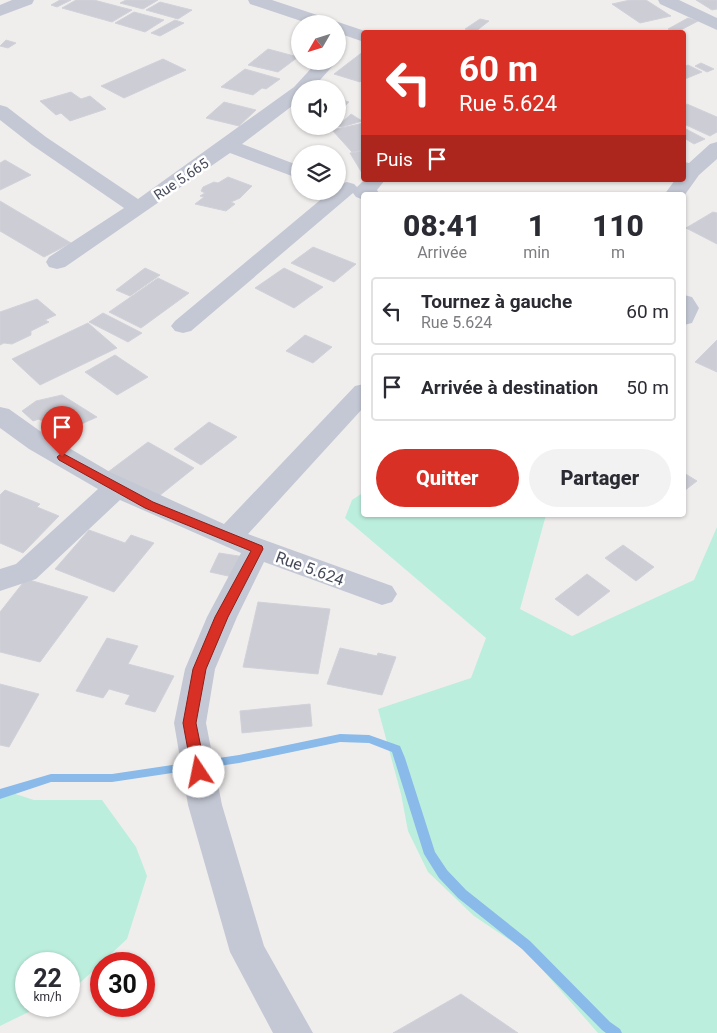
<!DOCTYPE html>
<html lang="fr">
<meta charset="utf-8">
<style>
:root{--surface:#fff;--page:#f2f2f3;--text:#2b2b33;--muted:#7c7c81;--line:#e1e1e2;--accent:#d93025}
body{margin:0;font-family:Roboto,sans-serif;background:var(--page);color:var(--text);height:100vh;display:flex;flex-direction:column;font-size:19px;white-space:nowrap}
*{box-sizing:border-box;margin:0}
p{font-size:16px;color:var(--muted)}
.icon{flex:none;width:28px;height:28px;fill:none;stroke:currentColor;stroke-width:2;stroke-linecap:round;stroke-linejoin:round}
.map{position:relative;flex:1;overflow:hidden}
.sheet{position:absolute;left:361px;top:192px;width:325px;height:325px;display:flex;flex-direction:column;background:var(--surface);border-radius:5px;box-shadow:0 1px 4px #0004}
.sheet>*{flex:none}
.top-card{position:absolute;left:361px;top:30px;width:325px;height:152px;border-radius:5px;box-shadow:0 1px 4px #0004;background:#d93025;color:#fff;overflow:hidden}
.needle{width:32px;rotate:231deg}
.controls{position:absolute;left:291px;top:15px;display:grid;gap:10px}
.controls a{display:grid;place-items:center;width:55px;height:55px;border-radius:50%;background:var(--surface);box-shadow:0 1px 4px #0004;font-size:25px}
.speed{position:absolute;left:15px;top:952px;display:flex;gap:10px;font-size:25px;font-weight:700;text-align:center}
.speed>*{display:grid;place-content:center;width:65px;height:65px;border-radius:50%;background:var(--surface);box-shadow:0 1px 4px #0004;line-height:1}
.speed small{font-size:12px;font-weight:400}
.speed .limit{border:8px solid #d22;background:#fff;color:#111}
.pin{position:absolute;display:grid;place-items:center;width:42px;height:42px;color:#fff;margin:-51px -21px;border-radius:50% 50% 50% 0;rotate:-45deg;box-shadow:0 0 5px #0007}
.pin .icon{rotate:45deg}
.me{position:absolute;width:55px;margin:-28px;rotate:349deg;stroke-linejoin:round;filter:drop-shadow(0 0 4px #0008)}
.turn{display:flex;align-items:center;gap:18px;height:105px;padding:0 15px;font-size:22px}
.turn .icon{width:65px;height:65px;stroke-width:2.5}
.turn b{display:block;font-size:35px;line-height:42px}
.then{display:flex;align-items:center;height:48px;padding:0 15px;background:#0003;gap:10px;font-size:19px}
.eta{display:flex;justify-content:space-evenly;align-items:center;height:85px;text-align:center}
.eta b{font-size:30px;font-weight:800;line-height:35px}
.primary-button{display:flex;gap:10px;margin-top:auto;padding:10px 15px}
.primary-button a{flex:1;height:58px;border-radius:30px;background:var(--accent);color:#fff;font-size:20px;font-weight:800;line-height:58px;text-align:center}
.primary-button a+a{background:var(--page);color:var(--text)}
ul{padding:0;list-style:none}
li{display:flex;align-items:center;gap:15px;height:68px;margin:0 10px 8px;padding:0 5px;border:2px solid var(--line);border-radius:5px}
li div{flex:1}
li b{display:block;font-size:19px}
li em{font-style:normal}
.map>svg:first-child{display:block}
</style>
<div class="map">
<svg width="717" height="1033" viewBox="0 0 717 1033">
<rect width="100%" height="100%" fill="#f0eeed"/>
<g fill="#bed">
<path d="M364 492V515H546L520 609 572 636 694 580 717 527V1033H598L526 951 474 916 428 872 408 831 401 794 378 709 471 678 486 638 345 518 352 500Z"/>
<path d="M0 789 34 800H102L136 847 147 876 127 939 69 993V964H26V1006H41L0 1026Z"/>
</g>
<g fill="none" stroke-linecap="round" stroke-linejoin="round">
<path fill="#89baea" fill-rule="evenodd" d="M340 734 369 735 400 746 405 758 435 852 447 870 466 890 530 941 610 1022 620 1029 622 1033H606L602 1030 522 949 458 898 439 878 424 854 392 752 369 743 340 742 239 763 112 782H51L0 799V789L51 774H112L239 755Z"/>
</g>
<g fill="#cdced5" stroke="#d1d1d9">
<path d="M60 0H71L57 7 51 5Z"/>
<path d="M76 0H94L132 10 112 22 62 8Z"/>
<path d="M126 0H158L143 9 120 3Z"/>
<path d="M630 0H646L671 16 640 23 612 4Z"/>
<path d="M696 0H717V9L712 10Z"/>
<path d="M160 2 192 10 178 19 146 10Z"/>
<path d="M134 12 164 20 145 32 115 23Z"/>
<path d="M688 18 698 21 677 32 668 29Z"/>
<path d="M480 19 489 21 475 32 465 29Z"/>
<path d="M175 20 184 23 160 36 151 33Z"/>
<path d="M6 40 16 43 8 48 0 46Z"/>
<path d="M268 49 298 57 278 72 248 65Z"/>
<path d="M364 51V78L360 82 334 74Z"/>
<path d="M163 59 186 70 124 98 101 86Z"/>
<path d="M701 63 714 69 707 72 695 66Z"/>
<path d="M688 65 702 72 685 79 684 67Z"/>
<path d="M245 69 280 79 266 89 262 88 253 95 221 87Z"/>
<path d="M71 92 81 99 90 96 106 109 70 121 61 113 56 115 40 101Z"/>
<path d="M338 99 349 102 338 113Z"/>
<path d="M224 102 256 110 239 126 206 118Z"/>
<path d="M687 104 717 117V132L710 136 684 124V106Z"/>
<path d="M351 114 362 121 342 127 338 126Z"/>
<path d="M364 123V150L352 152 332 130Z"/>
<path d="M684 128 705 139 694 144 684 138Z"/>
<path d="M364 151V171L362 173 350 153Z"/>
<path d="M5 160 31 175 0 190V163Z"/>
<path d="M228 177 252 186 240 198 231 202 235 204 226 211 195 204 204 197 200 196 205 193 201 191 203 187 214 182 218 183Z"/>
<path d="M0 201 71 243 44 257 0 231Z"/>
<path d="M713 212 717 213V244L686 228Z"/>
<path d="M313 247 356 264 334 282 291 263Z"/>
<path d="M145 268 160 275 130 296 116 290Z"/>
<path d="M284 268 323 287 294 308 255 288Z"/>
<path d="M158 278 189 293 141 328 109 312Z"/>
<path d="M37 299 56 315 45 320 49 322 31 331V335L12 344 4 343 0 345V312Z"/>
<path d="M103 313 142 333 128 342 89 322Z"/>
<path d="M88 323 117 348 40 385 12 359Z"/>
<path d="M305 335 332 347 313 363 286 351Z"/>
<path d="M717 340V372L695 362Z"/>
<path d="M115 355 148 377 117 395 85 372Z"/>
<path d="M62 395 97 417 77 426 80 428 74 432 68 427 52 429 39 419 33 421 22 411 36 401Z"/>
<path d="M209 422 237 437 201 465 174 449Z"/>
<path d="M148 442 194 468 154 500 108 472Z"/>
<path d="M684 473 697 481 684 491Z"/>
<path d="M5 490 40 504 37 507 59 516 23 553 0 543V495Z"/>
<path d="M89 530 125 543 131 535 154 543 114 592 55 569Z"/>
<path d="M623 545 654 567 636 581 605 558Z"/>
<path d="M219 553 245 557 237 578 210 572Z"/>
<path d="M587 574 610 591 578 616 555 599Z"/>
<path d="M26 579 88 597 40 662 0 652V612Z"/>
<path d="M258 602 330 609 318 674 243 667Z"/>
<path d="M107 638 138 646 128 664 174 676 155 712 125 704 130 695 109 689 103 698 76 691Z"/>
<path d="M340 648 377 656 378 653 396 657 382 695 327 684Z"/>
<path d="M0 684 39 694 9 747 0 745Z"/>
<path d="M310 704 312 726 242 733 240 711Z"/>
<path d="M461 994 518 1033H393Z"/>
</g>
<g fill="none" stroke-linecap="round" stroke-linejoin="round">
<g fill="#c4c8d4" fill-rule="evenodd">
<path d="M12 0H34L32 4 0 16V5Z"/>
<path d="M248 0H272L368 32H364V42L338 33V24H310L250 4Z"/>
<path d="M658 0H679L717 18V30L660 4Z"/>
<path d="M318 61H337L312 89H300V100L242 144 300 166V179L230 153 65 267 57 269 49 267 46 262 49 257 124 208 32 145 0 120V105L7 107 46 137 138 199 294 87Z"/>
<path d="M717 142V159L699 175 684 196 664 195 675 180H684V162L689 163 710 144Z"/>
<path d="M364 180H385L377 190 380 195H364V200L356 197 353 193 191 331 183 333 175 331 171 326 175 321 331 191H338L340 184 347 182 354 184 357 187Z"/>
<path d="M684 295 692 297 699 308 692 323 684 325Z"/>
<path d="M364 384V407L248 534 392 586 397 594 392 602 382 605 264 562 237 617 215 669 206 723 222 805 264 946 313 1033H273L230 952 188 805 174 723 185 669 207 617 241 553 120 500 36 579 0 591V569L16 564 98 489 29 449 0 428V407L9 409 40 431 110 472 224 524 355 386Z"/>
</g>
</g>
<path fill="#d93025" stroke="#8d1f18" d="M62 453 153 502 262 546 263 549 228 617 206 669 196 723 206 772 204 776H194L192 772 183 723 193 669 215 617 251 551 145 508 59 460 57 457Z"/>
<g text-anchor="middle" stroke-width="5" stroke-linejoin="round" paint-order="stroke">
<g font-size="14" fill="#464b5a" stroke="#fff">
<text transform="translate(181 179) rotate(-34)" y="5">Rue 5.665</text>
</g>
<g font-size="16" fill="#464b5a" stroke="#fff">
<text transform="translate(310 568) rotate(20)" y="6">Rue 5.624</text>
</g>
</g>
</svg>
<div class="controls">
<a><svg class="needle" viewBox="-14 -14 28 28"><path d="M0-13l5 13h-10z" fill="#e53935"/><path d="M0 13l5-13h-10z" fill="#7c7c81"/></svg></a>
<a><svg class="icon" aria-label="sound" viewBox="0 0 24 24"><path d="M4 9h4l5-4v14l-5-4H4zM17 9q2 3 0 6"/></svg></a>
<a><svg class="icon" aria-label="layers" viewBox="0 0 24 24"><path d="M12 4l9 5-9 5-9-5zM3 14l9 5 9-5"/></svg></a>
</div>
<div class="speed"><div>22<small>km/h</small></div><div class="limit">30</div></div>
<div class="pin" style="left:62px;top:457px;background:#d93025"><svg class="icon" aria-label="arrive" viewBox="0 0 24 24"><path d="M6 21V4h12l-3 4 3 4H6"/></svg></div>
<svg class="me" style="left:199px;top:772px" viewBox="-20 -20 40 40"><circle r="19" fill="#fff"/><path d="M0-13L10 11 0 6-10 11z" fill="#d93025"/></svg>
<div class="top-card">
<div class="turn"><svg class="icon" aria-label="left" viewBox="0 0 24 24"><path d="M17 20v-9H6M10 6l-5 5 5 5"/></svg><div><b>60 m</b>Rue 5.624</div></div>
<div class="then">Puis<svg class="icon" aria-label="arrive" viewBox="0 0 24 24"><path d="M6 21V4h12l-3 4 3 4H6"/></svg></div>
</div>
<section class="sheet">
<div class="eta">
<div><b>08:41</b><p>Arrivée</p></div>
<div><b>1</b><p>min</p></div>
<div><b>110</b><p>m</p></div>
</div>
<ul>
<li><svg class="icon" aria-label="left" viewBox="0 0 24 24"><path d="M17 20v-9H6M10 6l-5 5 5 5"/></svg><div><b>Tournez à gauche</b><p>Rue 5.624</p></div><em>60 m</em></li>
<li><svg class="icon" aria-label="arrive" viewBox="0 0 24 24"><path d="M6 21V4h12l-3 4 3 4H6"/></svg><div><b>Arrivée à destination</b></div><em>50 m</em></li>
</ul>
<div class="primary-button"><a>Quitter</a><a>Partager</a></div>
</section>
</div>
